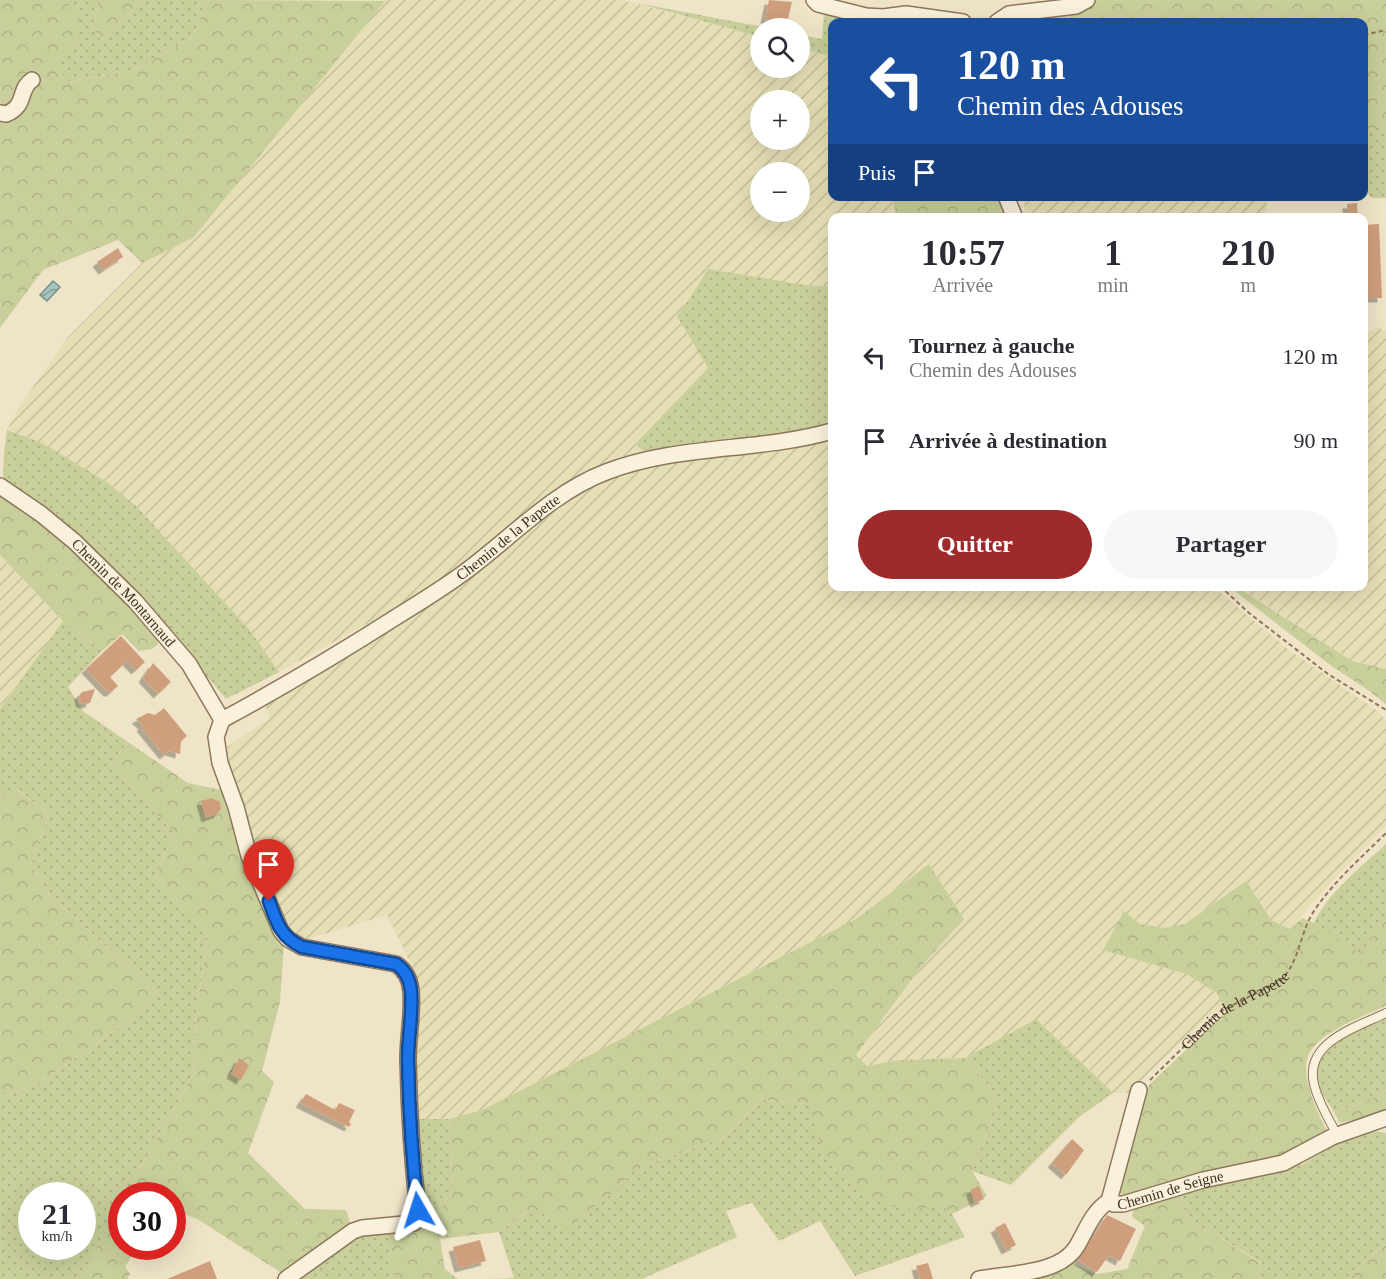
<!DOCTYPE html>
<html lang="fr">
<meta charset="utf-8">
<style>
:root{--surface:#fff;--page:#f7f7f7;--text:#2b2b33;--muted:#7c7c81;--accent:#9e2a2b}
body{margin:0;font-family:"Times New Roman",serif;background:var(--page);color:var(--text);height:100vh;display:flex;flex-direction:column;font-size:22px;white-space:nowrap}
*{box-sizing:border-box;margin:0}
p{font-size:20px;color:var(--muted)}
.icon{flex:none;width:33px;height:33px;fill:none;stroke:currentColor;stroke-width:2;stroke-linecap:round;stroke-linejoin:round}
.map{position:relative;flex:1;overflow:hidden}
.panel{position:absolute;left:828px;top:213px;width:540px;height:378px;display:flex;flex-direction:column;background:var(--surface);border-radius:12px;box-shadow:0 6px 24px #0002}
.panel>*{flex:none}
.top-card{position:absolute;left:828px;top:18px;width:540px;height:183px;border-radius:12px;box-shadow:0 6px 24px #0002;background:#1a4fa0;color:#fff;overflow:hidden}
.controls{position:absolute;left:750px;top:18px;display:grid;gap:12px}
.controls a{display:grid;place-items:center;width:60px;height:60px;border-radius:50%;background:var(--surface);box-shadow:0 6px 24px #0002;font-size:30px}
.speed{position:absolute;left:18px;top:1182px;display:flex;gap:12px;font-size:30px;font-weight:700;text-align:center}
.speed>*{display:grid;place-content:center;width:78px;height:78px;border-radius:50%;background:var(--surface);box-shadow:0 6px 24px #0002;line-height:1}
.speed small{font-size:15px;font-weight:400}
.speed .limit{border:9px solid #d22;background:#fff;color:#111}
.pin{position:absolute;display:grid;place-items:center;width:51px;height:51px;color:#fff;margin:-62px -26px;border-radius:50% 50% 50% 0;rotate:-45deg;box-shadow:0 0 6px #0007}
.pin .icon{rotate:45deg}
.me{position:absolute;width:66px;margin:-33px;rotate:354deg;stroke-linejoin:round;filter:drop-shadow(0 0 4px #0008)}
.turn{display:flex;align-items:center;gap:21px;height:126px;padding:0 30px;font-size:27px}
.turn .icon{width:78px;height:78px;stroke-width:2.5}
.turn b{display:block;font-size:42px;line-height:51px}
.then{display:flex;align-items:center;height:57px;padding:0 30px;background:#0003;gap:12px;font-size:22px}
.eta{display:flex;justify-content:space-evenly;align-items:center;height:102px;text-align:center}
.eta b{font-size:36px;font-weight:600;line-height:42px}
.cta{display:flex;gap:12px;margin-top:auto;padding:12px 30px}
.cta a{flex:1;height:69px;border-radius:36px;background:var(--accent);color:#fff;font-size:24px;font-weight:600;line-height:69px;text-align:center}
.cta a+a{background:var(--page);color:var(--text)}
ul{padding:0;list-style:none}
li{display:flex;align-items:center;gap:18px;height:84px;padding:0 30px}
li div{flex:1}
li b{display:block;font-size:22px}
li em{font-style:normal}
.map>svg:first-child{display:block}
</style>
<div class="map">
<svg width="1386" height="1279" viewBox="0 0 1386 1279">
<defs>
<pattern id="farmland-furrows" width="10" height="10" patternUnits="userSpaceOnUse" patternTransform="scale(1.5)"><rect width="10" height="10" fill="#e6deb5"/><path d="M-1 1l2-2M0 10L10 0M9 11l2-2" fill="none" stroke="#c6bf9b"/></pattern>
<pattern id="grass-dots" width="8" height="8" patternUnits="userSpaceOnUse" patternTransform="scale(1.5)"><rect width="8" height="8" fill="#c9cf9b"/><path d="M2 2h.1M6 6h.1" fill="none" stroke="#aeb285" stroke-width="1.8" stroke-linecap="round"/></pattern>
<pattern id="forest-crowns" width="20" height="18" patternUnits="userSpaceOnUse" patternTransform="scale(1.5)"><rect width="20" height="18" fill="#c9cf9b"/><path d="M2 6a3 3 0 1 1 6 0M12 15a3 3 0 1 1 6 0" fill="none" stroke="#aeb285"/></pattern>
<pattern id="water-waves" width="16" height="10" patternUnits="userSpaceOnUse" patternTransform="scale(1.5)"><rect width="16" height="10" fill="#a9c4bc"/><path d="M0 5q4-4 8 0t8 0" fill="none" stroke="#8ba098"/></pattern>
<filter id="shadow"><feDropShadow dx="-4.5" dy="4.5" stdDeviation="0" flood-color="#0004"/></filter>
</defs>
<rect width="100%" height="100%" fill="#f0e4c8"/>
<g fill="url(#farmland-furrows)" fill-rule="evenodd">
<path d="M384 0H623L760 37V68H800V48L832 57V196L893 197 896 217 832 218V287L804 285 688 301 677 316 708 368 635 443 646 452 614 458 584 472 537 503 459 567 394 609 279 672 249 629 137 507 107 482 42 443 7 430 19 407 68 337 142 263 193 238ZM760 100H800V140H760ZM760 172H800V212H760Z"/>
<path d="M1024 197 1267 196V197L1266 217 1025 218Z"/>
<path d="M1377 327 1386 331V669L1352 661 1238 587 1364 586V336Z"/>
<path d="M832 436V586L1215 587 1224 596 1289 650 1379 712 1386 721V826L1335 878 1290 929 1271 920 1246 881 1185 924 1164 928 1140 924 1124 911 1103 950 1186 974 1218 993 1224 1007 1210 1015 1143 1079 1134 1093H1113L1036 1019 965 1058 899 1060 866 1066 856 1055 920 968 964 919 929 864 856 919 482 1110 449 1119H417L416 974 387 915 308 939 297 937 291 930 253 849 223 750 270 718 264 702 489 562 567 498 587 486 649 464Z"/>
<path d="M0 555 63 621 0 709Z"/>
</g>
<g fill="url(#grass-dots)" fill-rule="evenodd">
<path d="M69 0H100L92 28 102 41 141 0H207L193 37 135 70 66 82 57 64 79 40 69 9Z"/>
<path d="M637 3 768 28H760V37Z"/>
<path d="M824 14 859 22H832V57L800 48V35L822 39Z"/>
<path d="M1386 127V198H1372L1364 190V129Z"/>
<path d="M708 269 804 285 832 287V427L806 435 646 452 635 444 708 368 677 316 688 301Z"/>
<path d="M7 430 42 443 107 482 137 507 249 629 279 672 226 699C194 660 159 623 124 586 85 545 52 509 3 479L4 453Z"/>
<path d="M63 621 102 651 68 687 84 712 128 742 111 763 174 833 155 877 208 933 196 1014 193 1075 125 1195 122 1196 121 1203 83 1274 79 1279H0V1098L39 1083 143 1011 157 992 51 897 31 865 49 814 18 790 0 796V709ZM32 1196H82V1246H32Z"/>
<path d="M1386 844V920L1360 954 1314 923C1325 896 1364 864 1386 844Z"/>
<path d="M1386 1017V1090L1373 1098 1334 1112C1328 1102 1319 1091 1317 1079 1312 1047 1363 1028 1386 1017Z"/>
<path d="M1036 1019 1113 1093 1079 1117 1011 1185 972 1171 1000 1099 965 1058Z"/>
<path d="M761 1100 810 1103 821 1145 909 1209 941 1205 952 1214 965 1237 855 1276 820 1221 779 1241 752 1203 726 1211 737 1237 642 1279H488L514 1278 499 1232 532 1208 567 1227 619 1188 635 1168 722 1139Z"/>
<path d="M417 1119H449L453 1189 430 1225 419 1183Z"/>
<path d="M1368 1130 1386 1133V1244L1367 1259 1350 1279H1255L1262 1263 1209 1231 1189 1222 1179 1193 1207 1184 1265 1175 1303 1164 1344 1140Z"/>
<path d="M390 1230 399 1279H291L360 1232Z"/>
</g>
<g fill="url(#forest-crowns)">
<path d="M0 0H69V9L80 12 79 40 58 64 67 82 135 70 193 37 207 0 385 1 193 238 142 263 118 240 43 270 0 328Z"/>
<path d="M100 0H141L102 41 92 28Z"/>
<path d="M1097 0H1386V127L1364 129V22H1009L1012 18 1081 10 1091 7Z"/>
<path d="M893 197H1012V217H896Z"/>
<path d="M0 495 60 535 157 631 158 644 152 649 139 651 122 634 102 651 63 621 0 555Z"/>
<path d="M1237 587 1352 661 1386 669V704L1368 690 1330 665 1236 592Z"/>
<path d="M128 742 188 783 221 790 250 880 284 944 280 1002 262 1071 274 1082 248 1153 305 1209 346 1210 352 1229 283 1274 199 1220 173 1209 172 1196 125 1195 193 1075 196 1014 208 934 155 877 174 833 111 763Z"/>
<path d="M17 790 49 814 31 865 51 897 157 992 143 1011 39 1083 0 1098V796Z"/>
<path d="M929 864 964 919 920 968 856 1055 867 1066 899 1060 965 1058 1000 1099 972 1171 987 1196 952 1214 941 1205C931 1207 919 1210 909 1209 872 1206 832 1178 820 1143 816 1130 813 1116 810 1103L761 1100 722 1139 635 1168 619 1188 567 1228 532 1208 499 1232 440 1239 445 1269 458 1279H399L398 1276 389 1274 390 1230 430 1225 453 1189 449 1119 482 1110 856 919Z"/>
<path d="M1246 881 1271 920 1290 929 1302 918 1314 923 1360 953 1386 920V1006C1364 1016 1313 1034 1307 1059 1305 1068 1306 1078 1309 1087 1313 1103 1321 1119 1328 1134L1278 1157 1125 1195 1120 1193 1119 1187 1141 1099 1149 1085 1226 1012 1217 993 1186 974 1103 950 1124 911 1140 924 1164 928 1185 924Z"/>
<path d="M1386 1090V1112L1340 1123 1334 1112 1373 1098Z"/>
<path d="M1179 1193 1189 1222 1209 1231 1262 1264 1255 1279H1003L1069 1262 1097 1274 1127 1269 1145 1226 1132 1217 1134 1206Z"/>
<path d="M121 1203 122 1246 137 1247 125 1267 130 1274 127 1279H79Z"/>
<path d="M1386 1244V1279H1350L1367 1259Z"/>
</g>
<path fill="url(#water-waves)" stroke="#6f938a" stroke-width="1.5" d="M53 281 60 287 47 301 40 295Z"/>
<g fill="#cf9f7d" filter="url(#shadow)">
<path d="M769 0 792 2 787 23 765 19Z"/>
<path d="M1357 203 1358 218H1348L1347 204Z"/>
<path d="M1379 224 1382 298H1367L1364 225Z"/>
<path d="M118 248 123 257 103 270 97 262Z"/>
<path d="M121 636 145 662 136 670 127 661 110 677 118 686 111 692H108L86 669Z"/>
<path d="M153 663 171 682 158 694 143 678Z"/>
<path d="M95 689 90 703 84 704 80 702 79 696 82 692Z"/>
<path d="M164 708 187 736 181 741 180 754 169 751 164 755 141 727 143 725 136 719 148 713 155 715Z"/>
<path d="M212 798 220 802 221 809 217 814 206 818 201 801Z"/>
<path d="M239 1058 249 1065 241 1080 231 1074Z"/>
<path d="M306 1094 335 1110 339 1103 355 1110 349 1122 351 1124 349 1127 300 1103Z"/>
<path d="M1072 1139 1084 1150 1066 1175 1052 1163Z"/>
<path d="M979 1186 984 1199 975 1203 970 1190Z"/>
<path d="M1107 1215 1136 1229 1120 1261 1109 1255 1097 1272 1078 1260Z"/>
<path d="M1005 1223 1016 1245 1006 1250 995 1228Z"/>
<path d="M480 1240 486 1261 459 1268 453 1247Z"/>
<path d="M210 1261 217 1279H167Z"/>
<path d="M928 1263 933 1279H920L916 1266Z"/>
</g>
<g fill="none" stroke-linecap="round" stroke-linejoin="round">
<defs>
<path id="lane" d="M1337 1135C1329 1119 1318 1102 1314 1084 1304 1042 1357 1027 1386 1013"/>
<g id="street">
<path d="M814 0 818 4 866 16 883 17 906 14 963 22"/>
<path d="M997 22 1009 14 1076 6 1087 0"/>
<path d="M0 113 6 114C27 106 18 89 32 80"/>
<path d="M1006 196 1015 218"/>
<path id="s2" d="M0 486 41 514 75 542 135 601 189 664 222 720"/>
<path id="s3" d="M1109 1201 1114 1204H1123L1203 1180 1283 1163 1332 1137 1386 1118"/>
<path d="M1109 1201 1139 1090"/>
<path id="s4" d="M286 1279 353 1231 362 1228 414 1223 418 1219V1210C412 1160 409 1110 408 1059 408 1037 413 1013 411 991 410 979 405 970 396 964L302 947 288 939 281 931 249 856 236 807 220 763 216 737 222 720C283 687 343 651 401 614 422 601 443 588 462 574 509 540 551 493 606 472 678 444 759 452 832 431"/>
<path d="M979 1279C1008 1273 1060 1275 1077 1246 1087 1229 1092 1212 1109 1201"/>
</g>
</defs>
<use href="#lane" stroke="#8d765c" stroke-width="10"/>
<use href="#street" stroke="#8d765c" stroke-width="18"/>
<g stroke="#8d765c" stroke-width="2" stroke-dasharray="4.5 3" stroke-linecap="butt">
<path d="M1364 35 1386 30"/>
<path d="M1220 586 1249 613 1328 674 1386 710"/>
<path id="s1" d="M1150 1080 1219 1012 1280 981C1300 962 1299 934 1314 911 1334 881 1361 858 1386 833"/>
</g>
<use href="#lane" stroke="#faf1dc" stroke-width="8"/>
<use href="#street" stroke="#faf1dc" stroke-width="15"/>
</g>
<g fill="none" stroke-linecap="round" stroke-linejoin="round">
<defs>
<path id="route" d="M269 901C277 923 280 936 302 947L396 964C405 970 410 979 411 991 413 1013 408 1037 408 1059 409 1110 412 1160 418 1210"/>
</defs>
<use href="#route" stroke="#114b97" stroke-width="15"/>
<use href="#route" stroke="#1a73e8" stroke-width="10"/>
</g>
<g text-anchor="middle" stroke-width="4.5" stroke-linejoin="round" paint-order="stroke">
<g font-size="15" fill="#3d2e20" stroke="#f7eed8">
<text dy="5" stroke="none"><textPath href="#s4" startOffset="1096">Chemin de la Papette</textPath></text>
<text dy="5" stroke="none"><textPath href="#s2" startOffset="164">Chemin de Montarnaud</textPath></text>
<text dy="5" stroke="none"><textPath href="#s1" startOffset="111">Chemin de la Papette</textPath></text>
<text dy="5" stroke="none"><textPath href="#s3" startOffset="64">Chemin de Seigne</textPath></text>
</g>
</g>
</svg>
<div class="controls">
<a><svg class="icon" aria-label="search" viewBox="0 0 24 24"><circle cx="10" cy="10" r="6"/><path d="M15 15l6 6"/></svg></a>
<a>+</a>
<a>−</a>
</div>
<div class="speed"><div>21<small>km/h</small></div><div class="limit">30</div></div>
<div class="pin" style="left:269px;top:901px;background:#d93025"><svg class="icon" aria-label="arrive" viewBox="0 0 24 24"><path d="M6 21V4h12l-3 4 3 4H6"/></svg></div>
<svg class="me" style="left:418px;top:1210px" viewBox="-20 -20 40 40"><path d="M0-17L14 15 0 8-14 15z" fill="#1a73e8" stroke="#fff" stroke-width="4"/></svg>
<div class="top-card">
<div class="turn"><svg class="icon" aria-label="left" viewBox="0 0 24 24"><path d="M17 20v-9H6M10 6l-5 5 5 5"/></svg><div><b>120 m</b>Chemin des Adouses</div></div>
<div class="then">Puis<svg class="icon" aria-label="arrive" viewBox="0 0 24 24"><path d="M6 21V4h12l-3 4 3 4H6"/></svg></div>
</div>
<section class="panel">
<div class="eta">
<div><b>10:57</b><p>Arrivée</p></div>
<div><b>1</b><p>min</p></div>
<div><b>210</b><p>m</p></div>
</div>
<ul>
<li><svg class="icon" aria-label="left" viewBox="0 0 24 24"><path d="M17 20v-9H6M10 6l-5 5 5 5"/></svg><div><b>Tournez à gauche</b><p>Chemin des Adouses</p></div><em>120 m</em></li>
<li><svg class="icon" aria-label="arrive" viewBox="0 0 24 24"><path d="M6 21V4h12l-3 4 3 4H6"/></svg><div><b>Arrivée à destination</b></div><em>90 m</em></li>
</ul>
<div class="cta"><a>Quitter</a><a>Partager</a></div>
</section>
</div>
